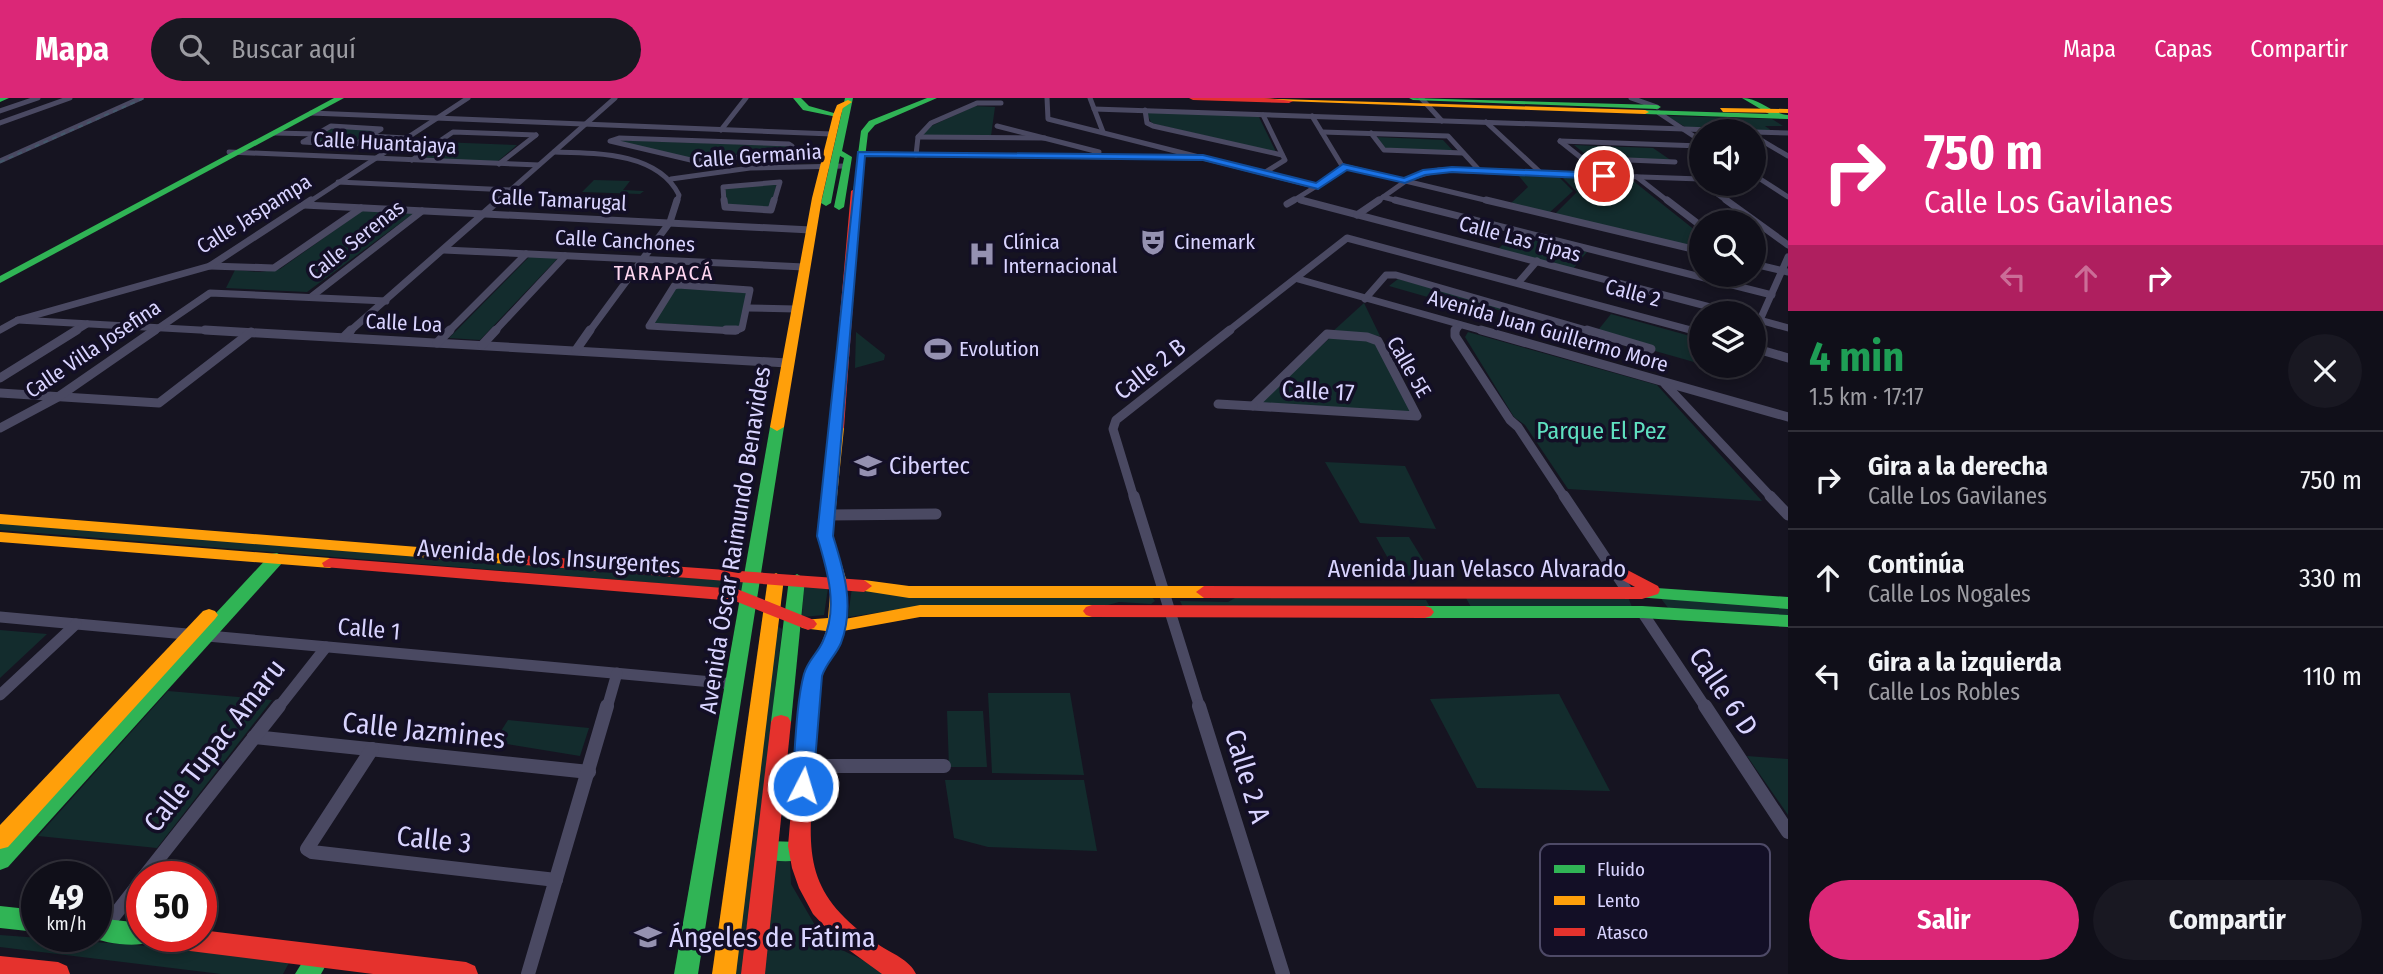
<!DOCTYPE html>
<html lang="es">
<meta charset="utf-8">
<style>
:root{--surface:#100f19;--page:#191822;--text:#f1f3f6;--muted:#9c9ca2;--line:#302f38;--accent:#db2777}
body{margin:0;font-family:"Fira Sans Condensed",sans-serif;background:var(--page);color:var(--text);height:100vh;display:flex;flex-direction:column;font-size:26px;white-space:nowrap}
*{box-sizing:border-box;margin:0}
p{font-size:23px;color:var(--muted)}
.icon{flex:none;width:38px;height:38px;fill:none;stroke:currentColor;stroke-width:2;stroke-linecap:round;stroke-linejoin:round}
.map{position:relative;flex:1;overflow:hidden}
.drawer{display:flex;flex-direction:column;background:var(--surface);width:595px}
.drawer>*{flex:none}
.banner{background:#db2777;color:#fff;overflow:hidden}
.buttons{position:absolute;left:1689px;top:21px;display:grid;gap:14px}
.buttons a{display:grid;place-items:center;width:77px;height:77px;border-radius:50%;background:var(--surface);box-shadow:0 4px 10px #0003,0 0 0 2px var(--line);font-size:35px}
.speed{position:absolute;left:21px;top:763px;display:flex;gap:14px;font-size:35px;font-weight:700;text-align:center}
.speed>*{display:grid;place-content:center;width:91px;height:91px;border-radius:50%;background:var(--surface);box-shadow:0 4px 10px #0003,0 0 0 2px var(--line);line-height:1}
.speed small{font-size:18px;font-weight:400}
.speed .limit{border:10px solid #d22;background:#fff;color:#111}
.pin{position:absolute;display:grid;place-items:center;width:60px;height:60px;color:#fff;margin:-30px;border:4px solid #fff;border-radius:50%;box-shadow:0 2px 7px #0007}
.me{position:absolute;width:77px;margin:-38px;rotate:5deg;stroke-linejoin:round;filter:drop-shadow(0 0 5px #0008)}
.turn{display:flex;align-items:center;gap:24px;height:147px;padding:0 21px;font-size:32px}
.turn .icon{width:91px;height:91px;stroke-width:2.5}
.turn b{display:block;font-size:49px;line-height:60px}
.lanes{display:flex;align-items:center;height:66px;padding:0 21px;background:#0003;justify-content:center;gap:35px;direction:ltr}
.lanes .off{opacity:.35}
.round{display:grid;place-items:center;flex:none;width:74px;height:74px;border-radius:37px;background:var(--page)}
.headline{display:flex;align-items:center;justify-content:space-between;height:119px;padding:0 21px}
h1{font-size:42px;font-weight:700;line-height:52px;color:#1e9e55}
.primary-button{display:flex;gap:14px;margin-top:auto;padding:14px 21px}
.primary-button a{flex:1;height:80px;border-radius:42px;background:var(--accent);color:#fff;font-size:28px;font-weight:700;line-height:80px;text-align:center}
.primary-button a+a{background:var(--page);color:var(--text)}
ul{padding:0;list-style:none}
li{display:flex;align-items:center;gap:21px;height:98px;padding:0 21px;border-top:2px solid var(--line)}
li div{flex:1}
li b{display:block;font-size:26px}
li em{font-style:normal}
header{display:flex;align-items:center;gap:42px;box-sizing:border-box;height:98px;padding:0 35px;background:var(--accent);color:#fff}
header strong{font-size:33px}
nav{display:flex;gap:38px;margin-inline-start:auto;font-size:24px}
.search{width:490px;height:63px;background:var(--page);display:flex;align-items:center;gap:18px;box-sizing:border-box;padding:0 24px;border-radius:38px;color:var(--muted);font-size:26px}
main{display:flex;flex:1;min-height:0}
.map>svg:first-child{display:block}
</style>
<header>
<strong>Mapa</strong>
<div class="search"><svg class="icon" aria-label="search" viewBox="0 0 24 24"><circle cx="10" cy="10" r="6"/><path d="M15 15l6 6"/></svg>Buscar aquí</div>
<nav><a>Mapa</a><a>Capas</a><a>Compartir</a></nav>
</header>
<main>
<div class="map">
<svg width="1788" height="876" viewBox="0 0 1788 876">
<rect width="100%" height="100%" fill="#161421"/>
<g fill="#132c2d">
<path d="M975 8 995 9 991 38 923 37 929 29Z"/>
<path d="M1146 14 1258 17 1276 54 1154 26 1151 24Z"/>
<path d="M1667 18 1772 21 1783 28H1765L1772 33 1687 30Z"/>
<path d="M333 29 377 31 355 46 307 43Z"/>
<path d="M1376 39 1443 42 1455 55 1385 51Z"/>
<path d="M613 42 790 48 787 54 689 60Z"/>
<path d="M440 44 517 47 497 64 416 61Z"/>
<path d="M1574 47 1653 50 1672 63 1590 60Z"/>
<path d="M1518 77 1559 79 1573 93 1549 115 1510 106 1528 89Z"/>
<path d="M1562 79 1632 82 1696 133 1701 140 1696 150 1555 116 1577 94Z"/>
<path d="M594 82 630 83 623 92 644 93 640 96 582 94Z"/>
<path d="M777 86 770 110 727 108 725 89Z"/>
<path d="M362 113 414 115 307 194 226 190 235 172 260 174 280 171Z"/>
<path d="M1514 136 1587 154 1573 171 1498 151Z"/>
<path d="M530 158 558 160 480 242 449 240Z"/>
<path d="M1398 181 1504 210 1502 213 1435 195 1431 200 1389 188Z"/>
<path d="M676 189 748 195 739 230 654 225Z"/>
<path d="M1364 205 1380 238 1331 235Z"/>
<path d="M1611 216 1701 241V266L1595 236Z"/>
<path d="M856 234 885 257 884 262 855 270Z"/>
<path d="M1468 234 1657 287 1762 403 1568 391 1525 327 1514 319 1465 239Z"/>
<path d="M1332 238 1375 243 1414 315 1258 305Z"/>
<path d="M1325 364 1405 368 1436 431 1360 425Z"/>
<path d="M0 425 744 484 743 492 0 432Z"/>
<path d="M1376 439H1409L1433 478H1398Z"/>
<path d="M820 485 828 490 824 517 802 519 804 487Z"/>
<path d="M852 489 1152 499 1155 503 1151 506 1119 504 1097 510H911L848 519Z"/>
<path d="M1659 498 1788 509V519L1669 511Z"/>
<path d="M1628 499 1632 509 1472 511 1466 500Z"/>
<path d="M1235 500 1426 502 1430 509 1184 511 1180 503 1228 504Z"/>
<path d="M773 525 782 531 743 876H727Z"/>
<path d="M0 532 47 536 0 580Z"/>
<path d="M168 593 272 602 157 750 38 738Z"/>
<path d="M988 595H1070L1084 677 992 675Z"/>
<path d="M1559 596 1610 693 1477 690 1430 601Z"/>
<path d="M947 613H983L987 669H949Z"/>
<path d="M508 622 589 630 580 658 494 644Z"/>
<path d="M1747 658 1788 661V717Z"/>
<path d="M945 682H1084L1097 753 988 749 954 740Z"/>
<path d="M773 763H790L791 786 819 834 842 852 892 876H764Z"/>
<path d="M0 837 284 858 291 861 283 876H221L0 849Z"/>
</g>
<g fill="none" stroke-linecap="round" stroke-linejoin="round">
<g stroke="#4a4962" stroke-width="5">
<path d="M1047 0 1048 21 1318 89"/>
<path d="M1090 0 1103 34"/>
<path d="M1421 0 1442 23"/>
<path d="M1631 0 1657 9"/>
<path d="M1094 11 1742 33"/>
<path d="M1145 12 1147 25 1153 28 1282 57"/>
<path d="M0 13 38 0"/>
<path d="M311 15 832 36"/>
<path d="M1659 15 1701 43"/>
<path d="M1263 17 1285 62 1264 75"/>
<path d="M1486 24 1541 75"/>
<path d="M0 25 70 0"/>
<path d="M331 28 381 31 354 47 303 44Z"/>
<path d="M997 28 1099 54"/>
<path d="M721 32 746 0"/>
<path d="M1322 34 1448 38 1479 72"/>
<path d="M1754 34 1788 35"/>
<path d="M275 35 316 36"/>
<path d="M1371 35 1384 52 1463 55"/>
<path d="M369 38 406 40"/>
<path d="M1754 38 1788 58"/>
<path d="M918 39 1045 40"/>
<path d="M619 40 789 46 792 48 787 55 695 63 610 43Z"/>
<path d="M1560 43 1701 48"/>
<path d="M1560 43 1604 78"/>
<path d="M229 54 539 67"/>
<path d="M554 54C596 55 658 54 679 97L677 104"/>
<path d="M861 56 1203 60"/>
<path d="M916 57 918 39 931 25 977 5H1001"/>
<path d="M1582 60 1675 64"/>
<path d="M412 62 453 34 536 37"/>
<path d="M0 63 141 0"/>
<path d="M499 66 536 37"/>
<path d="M1343 68 1493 104"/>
<path d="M1754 77 1788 99"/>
<path d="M1637 79 1669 104"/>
<path d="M671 81 750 70 846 68"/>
<path d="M338 84 511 92"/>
<path d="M1704 86 1728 104"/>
<path d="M1383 99 1402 104"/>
<path d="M1297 101 1307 104"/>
<path d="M309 104 468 0"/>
<path d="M497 104 615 0"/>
<path d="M724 104 723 89 780 84 774 104"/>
<path d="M1291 104 1344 71 1312 18"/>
<path d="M1376 104 1410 80 1439 72 1701 81"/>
</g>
<g stroke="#4a4962" stroke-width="7">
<path d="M724 102 725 109 771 112 774 102"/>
<path d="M1301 102 1733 215"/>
<path d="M1395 102 1772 197"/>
<path d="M1486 102 1701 153"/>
<path d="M1667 102 1701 128"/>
<path d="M1726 102 1788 147"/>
<path d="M1287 106 1294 102"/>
<path d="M304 107 811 132"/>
<path d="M1357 117 1379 102"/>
<path d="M444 152 804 169"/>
<path d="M1754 166 1788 174"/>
<path d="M210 168 274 170 361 110"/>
<path d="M1298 181 1487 234"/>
<path d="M1518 185 1537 163"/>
<path d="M678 187 750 192 742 230 735 233 649 228 674 188Z"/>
<path d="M311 199 422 113"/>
<path d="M1365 201 1386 177H1396L1593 234"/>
<path d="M748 210 796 211"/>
<path d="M1756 221 1788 230"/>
<path d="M18 222 236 234"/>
<path d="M1760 222 1788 159"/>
<path d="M0 232 18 222 210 168 311 102"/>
<path d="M74 234 87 226"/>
<path d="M153 234 210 195 386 203"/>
<path d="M349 234 499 102"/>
<path d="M448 234 526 156"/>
<path d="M494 234 565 158"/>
<path d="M589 234 670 124 677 102"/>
<path d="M1227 234 1347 140 1698 234"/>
<path d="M1455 234 1460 227"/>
</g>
<g stroke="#4a4962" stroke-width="9">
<path d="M205 232 787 265"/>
<path d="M726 232H736"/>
<path d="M1455 232V238L1510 322 1518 329 1565 400"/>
<path d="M1481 232 1788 319"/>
<path d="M1587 232 1651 251"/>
<path d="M1691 232 1701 235"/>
<path d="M1327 236 1367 239 1378 243 1417 318 1253 308Z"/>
<path d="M344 239 351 232"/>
<path d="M437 245 450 232"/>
<path d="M482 247 496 232"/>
<path d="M1754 250 1788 260"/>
<path d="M576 252 590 232"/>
<path d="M0 280 77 232"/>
<path d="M1665 286 1772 400"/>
<path d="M0 295 159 305 251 234"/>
<path d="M1218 306 1253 308"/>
<path d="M0 330 58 299 155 232"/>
<path d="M1134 400 1113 331 1116 322 1230 232"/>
</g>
<g stroke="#4a4962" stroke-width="11">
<path d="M1134 398 1200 610"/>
<path d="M1564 398 1628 494"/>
<path d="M1770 398 1788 417"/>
<path d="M827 417 936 416"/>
<path d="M1642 514 1706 610"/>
<path d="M0 519 734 586"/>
<path d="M0 597 76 526"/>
<path d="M278 610 326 549"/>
<path d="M607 610 617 575"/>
</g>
<g stroke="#4a4962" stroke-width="14">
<path d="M1199 608 1283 876"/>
<path d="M1705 608 1788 734"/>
<path d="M254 639 589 674"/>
<path d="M372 651 307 751 312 754 556 782"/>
<path d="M804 668H944"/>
<path d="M144 779 279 608"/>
<path d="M103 832 142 782"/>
<path d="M528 876 607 608"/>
</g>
<g fill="#30b455" fill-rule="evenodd">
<path d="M0 0H9L0 4Z"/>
<path d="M334 0H344L0 185V178Z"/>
<path d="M793 0H801L809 8 841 17 837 19 803 12Z"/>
<path d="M845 0H853L842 53 852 59 844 109 839 112 834 109 844 60 840 58 831 105 826 108 821 105Z"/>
<path d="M927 0H937L875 27 868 35 861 93 853 95 861 33 869 23Z"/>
<path d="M1409 0 1657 7 1661 9 1657 11 1413 2Z"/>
<path d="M1742 0C1760 0 1772 16 1788 17V21L1645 16 1641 14 1645 12 1769 16Z"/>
<path d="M777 325 784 329 698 876H674L770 329Z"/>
<path d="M277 455 285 460 283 464 8 769 0 772V747L271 456Z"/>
<path d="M797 476 805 481 791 624 788 629 781 631 774 629 771 624 789 481Z"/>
<path d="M1642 489 1788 499V511L1636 499 1634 495 1636 491Z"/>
<path d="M1425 508H1642L1788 517V529L1642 520H1425L1419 518 1416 514 1419 510Z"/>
<path d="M767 743 799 744 807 746 810 753 807 760C793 765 773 764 759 759L756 752 759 745Z"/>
<path d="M0 808 37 812V834L0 830Z"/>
<path d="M96 820 142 825V838H153L150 844C134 850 103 845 88 838H96Z"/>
<path d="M319 847 327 850 331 858 321 876H295L311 850Z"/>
</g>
<g fill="#ff9f0a" fill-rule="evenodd">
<path d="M1249 0 1645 12 1649 14 1645 16 1253 2Z"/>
<path d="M848 2 852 4 843 10 841 17 822 100 784 329 777 333 770 329 812 100 833 17 837 7Z"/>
<path d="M1720 10 1788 11V15L1723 14Z"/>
<path d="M837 326 844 330 833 438 847 484 845 521 920 507H1092L1098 509 1101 513 1098 517 1092 519H920L843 533C840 550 828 562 822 578L814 678 811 684 804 686 797 684 794 678 804 578C810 562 822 549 826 533L802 530 799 526 802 522 828 520 831 484 817 438 830 330Z"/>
<path d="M0 416 518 457 526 462 518 467 0 426Z"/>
<path d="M0 434 330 460 338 465 330 470 0 444Z"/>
<path d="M776 475 784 480 736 876H712L768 480Z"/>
<path d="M864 482 909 488H1204L1212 494 1204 500H909L858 492 856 488Z"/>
<path d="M209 511 215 513 218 517 215 521 8 749 0 751V727L203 513Z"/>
</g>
<g fill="#e5322d" fill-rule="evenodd">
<path d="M1189 0H1264L1293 3 1289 5 1193 2Z"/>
<path d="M856 90 861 93 844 330 837 334 830 330 851 93Z"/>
<path d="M518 457 864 482 872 488 864 494 512 466 510 462Z"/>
<path d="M330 460 737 491 814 522 817 526 814 530 808 532 735 503 324 469 322 465Z"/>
<path d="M1614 465 1658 488 1660 492 1658 496 1642 501 1204 500 1196 494 1204 488 1635 489 1608 474 1606 470 1608 466Z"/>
<path d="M1092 507 1425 508 1431 510 1434 514 1431 518 1425 520 1092 519 1086 517 1083 513 1086 509Z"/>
<path d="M781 617 788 619 791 624 765 876H741L771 624 774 619Z"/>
<path d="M804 670 811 672 814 678C807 759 805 797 879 847 891 855 910 862 916 876H882L842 847 813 816 799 790 792 770 788 748 794 678 797 672Z"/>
<path d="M201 832 466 864 475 868 478 876H373L158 849 150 846 146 838H201Z"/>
<path d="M0 858 58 864 67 868 70 876H0Z"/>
</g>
<path stroke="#43596b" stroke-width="2" stroke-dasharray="5 4.5" stroke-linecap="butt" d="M0 64 144 0"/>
</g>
<path fill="#1a73e8" stroke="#114b97" stroke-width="2" d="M858 54 1203 57 1316 85 1343 66 1404 80 1423 72 1452 69 1604 75 1608 78 1604 81 1452 74 1425 77 1405 85 1347 72 1318 91 1203 62 865 58 833 438C844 473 855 508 841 545 836 557 826 565 822 578L813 688 810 694 803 697 795 694 792 688C795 656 796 605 804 576 808 562 818 555 823 543 839 509 827 471 817 438Z"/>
<defs>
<symbol id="theatre-bare" viewBox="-9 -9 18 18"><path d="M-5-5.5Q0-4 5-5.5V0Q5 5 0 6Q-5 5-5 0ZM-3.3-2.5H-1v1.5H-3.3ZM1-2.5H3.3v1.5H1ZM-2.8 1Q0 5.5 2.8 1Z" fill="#9591b1" stroke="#130f26" stroke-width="2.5" paint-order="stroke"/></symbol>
<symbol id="hospital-bare" viewBox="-9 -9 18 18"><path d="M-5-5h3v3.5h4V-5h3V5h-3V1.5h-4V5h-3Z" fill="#9591b1" stroke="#130f26" stroke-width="2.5" paint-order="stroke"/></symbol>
<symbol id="stadium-bare" viewBox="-9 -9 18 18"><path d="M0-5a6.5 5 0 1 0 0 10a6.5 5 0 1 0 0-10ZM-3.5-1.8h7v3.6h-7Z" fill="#9591b1" stroke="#130f26" stroke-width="2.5" paint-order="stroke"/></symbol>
<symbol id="university-bare" viewBox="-9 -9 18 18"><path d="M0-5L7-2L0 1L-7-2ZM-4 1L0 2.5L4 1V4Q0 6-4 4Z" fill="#9591b1" stroke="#130f26" stroke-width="2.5" paint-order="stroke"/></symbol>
<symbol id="school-bare" viewBox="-9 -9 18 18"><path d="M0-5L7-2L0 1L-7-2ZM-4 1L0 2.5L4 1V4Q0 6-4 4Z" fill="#9591b1" stroke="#130f26" stroke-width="2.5" paint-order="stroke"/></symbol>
</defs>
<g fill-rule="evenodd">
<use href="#theatre-bare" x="1134" y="125" width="38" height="38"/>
<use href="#hospital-bare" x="963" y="137" width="38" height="38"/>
<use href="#stadium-bare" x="919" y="232" width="38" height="38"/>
<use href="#university-bare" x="849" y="349" width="38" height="38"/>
<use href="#school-bare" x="629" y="820" width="38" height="38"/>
</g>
<g text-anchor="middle" stroke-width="7" stroke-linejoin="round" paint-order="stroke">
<g font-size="21" fill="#d9d4ff" stroke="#130f26">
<text transform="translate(385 45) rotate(3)" y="7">Calle Huantajaya</text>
<text transform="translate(757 58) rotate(-4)" y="7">Calle Germania</text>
<text transform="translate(559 102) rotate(3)" y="7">Calle Tamarugal</text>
<text transform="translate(254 116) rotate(-32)" y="7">Calle Jaspampa</text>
<text transform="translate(1520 141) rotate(15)" y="7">Calle Las Tipas</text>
<text transform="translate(356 142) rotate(-38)" y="7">Calle Serenas</text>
<text transform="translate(625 143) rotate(3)" y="7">Calle Canchones</text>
<text transform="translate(1633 195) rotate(15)" y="7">Calle 2</text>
<text transform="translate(404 225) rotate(3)" y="7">Calle Loa</text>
<text transform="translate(1548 233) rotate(16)" y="7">Avenida Juan Guillermo More</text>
<text transform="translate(93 251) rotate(-34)" y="7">Calle Villa Josefina</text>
<text transform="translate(1409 269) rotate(60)" y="7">Calle 5E</text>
</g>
<g font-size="21" fill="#d9d4ff" stroke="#130f26" text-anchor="start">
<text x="1003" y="151">Clínica<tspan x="1003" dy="24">Internacional</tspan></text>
<text x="1174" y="151">Cinemark</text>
<text x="959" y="258">Evolution</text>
</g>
<g font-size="21" letter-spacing="2" fill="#ffd6f0" stroke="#130f26">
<text x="664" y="182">TARAPACÁ</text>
</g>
<g font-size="24" fill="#d9d4ff" stroke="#130f26">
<text transform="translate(1150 271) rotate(-38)" y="8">Calle 2 B</text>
<text transform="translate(1318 293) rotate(3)" y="8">Calle 17</text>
<text transform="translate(735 442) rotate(-81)" y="8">Avenida Óscar Raimundo Benavides</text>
<text transform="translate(549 459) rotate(4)" y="8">Avenida de los Insurgentes</text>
<text x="1477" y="479">Avenida Juan Velasco Alvarado</text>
<text transform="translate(369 531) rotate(5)" y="8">Calle 1</text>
</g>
<g font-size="24" fill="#5fe0c0" stroke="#130f26">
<text x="1601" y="341">Parque El Pez</text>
</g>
<g font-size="24" fill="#d9d4ff" stroke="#130f26" text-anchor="start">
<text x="889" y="376">Cibertec</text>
</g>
<g font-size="28" fill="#d9d4ff" stroke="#130f26">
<text transform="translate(1724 593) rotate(56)" y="10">Calle 6 D</text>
<text transform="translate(424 632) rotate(6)" y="10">Calle Jazmines</text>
<text transform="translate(214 647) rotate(-52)" y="10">Calle Tupac Amaru</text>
<text transform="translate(1248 678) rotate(73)" y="10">Calle 2 A</text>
<text transform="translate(434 741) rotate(6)" y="10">Calle 3</text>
</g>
<g font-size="28" fill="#d9d4ff" stroke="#130f26" text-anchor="start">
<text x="669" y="849">Ángeles de Fátima</text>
</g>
</g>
<rect x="1540" y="746" width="230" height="112" rx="10" fill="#130f26" stroke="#4e4a67" stroke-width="2"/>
<rect x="1554" y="767" width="31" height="8" fill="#30b455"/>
<rect x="1554" y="798" width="31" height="9" fill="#ff9f0a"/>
<rect x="1554" y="830" width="31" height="8" fill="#e5322d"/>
<g font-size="19" fill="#d9d4ff">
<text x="1597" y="778">Fluido</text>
<text x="1597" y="809">Lento</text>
<text x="1597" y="841">Atasco</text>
</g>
</svg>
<div class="buttons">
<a><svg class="icon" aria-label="sound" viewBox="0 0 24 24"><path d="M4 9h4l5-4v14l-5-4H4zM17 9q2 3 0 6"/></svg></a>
<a><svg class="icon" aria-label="search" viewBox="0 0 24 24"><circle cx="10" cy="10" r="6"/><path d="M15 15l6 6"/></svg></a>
<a><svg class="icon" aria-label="layers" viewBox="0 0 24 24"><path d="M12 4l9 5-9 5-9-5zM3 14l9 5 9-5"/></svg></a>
</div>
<div class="speed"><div>49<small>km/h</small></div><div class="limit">50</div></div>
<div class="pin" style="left:1604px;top:78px;background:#d93025"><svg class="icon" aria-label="arrive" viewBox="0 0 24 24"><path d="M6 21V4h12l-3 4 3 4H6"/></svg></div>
<svg class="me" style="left:803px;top:688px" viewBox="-20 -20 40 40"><circle r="17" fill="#1a73e8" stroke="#fff" stroke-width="3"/><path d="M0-11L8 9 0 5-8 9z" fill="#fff"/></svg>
</div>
<section class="drawer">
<div class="banner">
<div class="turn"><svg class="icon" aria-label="right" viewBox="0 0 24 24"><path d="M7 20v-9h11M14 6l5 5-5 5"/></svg><div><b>750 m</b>Calle Los Gavilanes</div></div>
<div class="lanes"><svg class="icon off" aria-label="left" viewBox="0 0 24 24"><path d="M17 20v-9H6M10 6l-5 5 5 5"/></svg><svg class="icon off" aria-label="ahead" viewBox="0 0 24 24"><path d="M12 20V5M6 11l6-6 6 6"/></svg><svg class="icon" aria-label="right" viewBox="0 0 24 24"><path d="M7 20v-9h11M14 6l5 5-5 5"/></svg></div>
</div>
<div class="headline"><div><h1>4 min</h1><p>1.5 km · 17:17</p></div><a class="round"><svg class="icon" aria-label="close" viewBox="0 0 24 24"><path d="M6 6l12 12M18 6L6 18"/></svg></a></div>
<ul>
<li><svg class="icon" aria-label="right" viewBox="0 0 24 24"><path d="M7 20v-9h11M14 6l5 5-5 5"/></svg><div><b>Gira a la derecha</b><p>Calle Los Gavilanes</p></div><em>750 m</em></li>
<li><svg class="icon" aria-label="ahead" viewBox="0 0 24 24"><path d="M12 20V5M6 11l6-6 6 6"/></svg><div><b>Continúa</b><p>Calle Los Nogales</p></div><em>330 m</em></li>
<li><svg class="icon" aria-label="left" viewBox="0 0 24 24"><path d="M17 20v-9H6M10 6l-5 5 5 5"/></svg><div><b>Gira a la izquierda</b><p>Calle Los Robles</p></div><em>110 m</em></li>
</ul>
<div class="primary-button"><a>Salir</a><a>Compartir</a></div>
</section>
</main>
